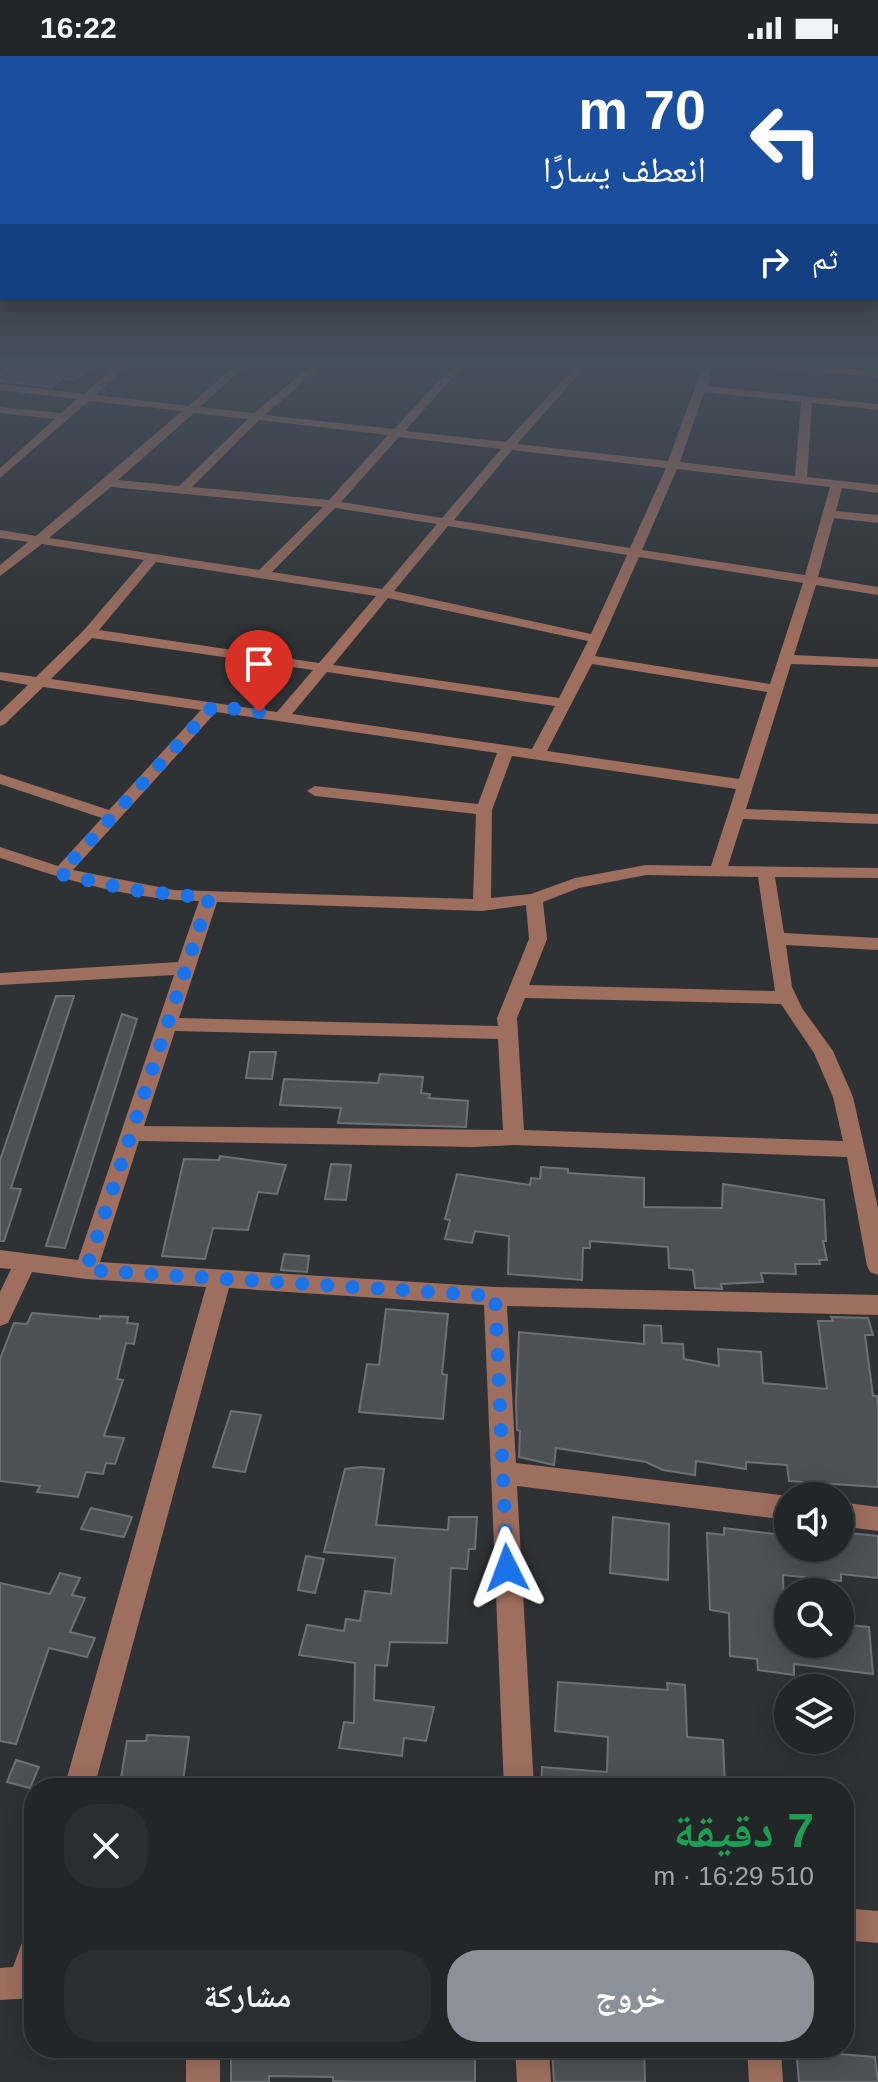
<!DOCTYPE html>
<html lang="ar">
<meta charset="utf-8">
<style>
:root{--surface:#222627;--page:#2a2e2f;--text:#f1f3f6;--muted:#a2a5a7;--line:#3f4344;--accent:#8c9099}
body{margin:0;font-family:Helvetica,"Noto Naskh Arabic",sans-serif;background:var(--page);color:var(--text);direction:rtl;height:100vh;display:flex;flex-direction:column;font-size:30px;white-space:nowrap}
*{box-sizing:border-box;margin:0}
p{font-size:26px;color:var(--muted)}
.icon{flex:none;width:44px;height:44px;fill:none;stroke:currentColor;stroke-width:2;stroke-linecap:round;stroke-linejoin:round}
.map{position:relative;flex:1;overflow:hidden;direction:ltr}
.panel{position:absolute;left:24px;top:1722px;width:830px;height:280px;display:flex;flex-direction:column;background:var(--surface);border-radius:32px;box-shadow:0 4px 20px #0003,0 0 0 2px var(--line);direction:rtl}
.panel>*{flex:none}
.top-card{position:absolute;left:0px;top:0px;width:878px;height:244px;box-shadow:0 4px 20px #0003,0 0 0 2px var(--line);direction:rtl;background:#1a4fa0;color:#fff;overflow:hidden}
.fabs{position:absolute;left:774px;top:1426px;display:grid;gap:16px}
.fabs a{display:grid;place-items:center;width:80px;height:80px;border-radius:50%;background:var(--surface);box-shadow:0 4px 20px #0003,0 0 0 2px var(--line);font-size:40px}
.pin{position:absolute;display:grid;place-items:center;width:68px;height:68px;color:#fff;margin:-82px -34px;border-radius:50% 50% 50% 0;rotate:-45deg;box-shadow:0 0 8px #0007}
.pin .icon{rotate:45deg}
.me{position:absolute;width:88px;margin:-44px;rotate:357deg;stroke-linejoin:round;filter:drop-shadow(0 0 6px #0008)}
.turn{display:flex;align-items:center;gap:28px;height:168px;padding:0 40px;font-size:36px}
.turn .icon{width:104px;height:104px;stroke-width:2.5}
.turn b{display:block;font-size:56px;line-height:68px}
.then{display:flex;align-items:center;height:76px;padding:0 40px;background:#0003;gap:16px;font-size:30px}
.round{display:grid;place-items:center;flex:none;width:84px;height:84px;border-radius:32px;background:var(--page)}
.head{display:flex;align-items:center;justify-content:space-between;height:136px;padding:0 40px}
h1{font-size:48px;font-weight:700;line-height:60px;color:#1e9e55}
.cta{display:flex;gap:16px;margin-top:auto;padding:16px 40px}
.cta a{flex:1;height:92px;border-radius:32px;background:var(--accent);color:#fff;font-size:32px;font-weight:700;line-height:92px;text-align:center}
.cta a+a{background:var(--page);color:var(--text)}
.status{display:flex;justify-content:space-between;align-items:center;height:56px;padding:0 40px;background:var(--surface);direction:ltr}
.status svg{height:22px;fill:currentColor}
.map>svg:first-child{display:block}
</style>
<div class="status"><b>16:22</b><svg viewBox="0 0 49 12"><path d="M0 12V9h3v3zM5 12V6h3v6zM10 12V3h3v9zM15 12V0h3v12zM26 1h20v11H26zM47 4h2v5h-2z"/></svg></div>
<div class="map">
<svg width="878" height="2026" viewBox="0 0 878 2026">
<rect width="100%" height="100%" fill="#2e3234"/>
<g fill="#4d5153" stroke="#6c7173" stroke-width="2">
<path d="M30 302H101L75 324 62 322 52 331 0 325Z"/>
<path d="M56 940H74L11 1132 21 1133 4 1185H0V1104Z"/>
<path d="M122 958 137 963 65 1192 46 1190Z"/>
<path d="M250 996H276L272 1023 246 1022Z"/>
<path d="M380 1018 423 1021 421 1037 430 1038 429 1042 468 1045 466 1071 338 1067 341 1052 280 1049 284 1023 378 1027Z"/>
<path d="M220 1100 286 1109 277 1138 258 1136 248 1174 213 1172 205 1203 162 1200 184 1103 219 1104Z"/>
<path d="M331 1108 351 1109 346 1144 325 1143Z"/>
<path d="M541 1111 568 1113V1117L644 1122V1151L722 1152 723 1128 824 1144 826 1185H823L827 1204H819L820 1208H795L796 1218 761 1217 763 1226 721 1228 722 1233 695 1232 693 1214 669 1212 668 1191 590 1185V1192H583L582 1224 508 1218 509 1180 475 1175 472 1187 445 1183 450 1164 445 1163 457 1118 530 1129 531 1122 540 1123Z"/>
<path d="M284 1198 309 1200 307 1216 281 1214Z"/>
<path d="M386 1253 448 1258 442 1318 447 1319 443 1363 359 1356 367 1308 379 1309Z"/>
<path d="M32 1257 100 1263V1260L128 1261 127 1267 138 1268 134 1288 126 1287 117 1323 123 1324 104 1380 124 1382 115 1408 106 1407 103 1418 86 1416 78 1441 37 1436 40 1430 0 1425V1303L14 1267 27 1268Z"/>
<path d="M831 1261 868 1262 873 1279H865L873 1340H877L878 1350V1431L789 1425 787 1409 746 1406V1413L696 1405 695 1419 663 1414 646 1406 556 1392 554 1409 519 1401 520 1375 517 1374 516 1347 519 1276 644 1288V1269L661 1270 662 1287 683 1288 684 1303 719 1310 718 1293 761 1296 763 1327 827 1333 818 1265H833Z"/>
<path d="M231 1355 261 1359 245 1416 213 1411Z"/>
<path d="M360 1411 384 1413 376 1469 448 1474 449 1461H477L475 1493H469L467 1513 451 1512 447 1587 390 1586 387 1610 375 1609 374 1644 434 1651 426 1685 404 1682 402 1700 339 1692 344 1666 354 1667 355 1607 299 1599 307 1569 344 1575 346 1563 360 1565 365 1535 391 1538 395 1502 324 1496 345 1413Z"/>
<path d="M91 1452 132 1461 124 1481 81 1473Z"/>
<path d="M613 1461 669 1468 668 1524 610 1517Z"/>
<path d="M724 1472 783 1479 784 1492H840V1476L878 1480V1522L841 1518V1525L783 1519 784 1555 788 1556V1588H840V1568L869 1571 873 1618 794 1608V1619L758 1614 757 1603 730 1600 729 1557 710 1554 707 1477 724 1479Z"/>
<path d="M306 1500 324 1503 315 1537 298 1534Z"/>
<path d="M60 1517 80 1522 72 1539 85 1542 70 1576 95 1582 87 1601 49 1592 16 1688 0 1685V1527L50 1538Z"/>
<path d="M558 1626 668 1634 667 1627 685 1629 687 1681 723 1684 725 1732 541 1731 542 1711 607 1716 608 1681 555 1675Z"/>
<path d="M147 1679 189 1681 182 1732H125L126 1722H121L127 1685H146Z"/>
<path d="M16 1704 39 1711 30 1732 7 1726Z"/>
<path d="M253 1992H475V2026H357L333 2025V2021L269 2020V2026H231V1995Z"/>
<path d="M552 1992H644L645 2026H554Z"/>
<path d="M796 1992H826L827 1997 875 2001 878 2026H799Z"/>
</g>
<g fill="none" stroke-linecap="round" stroke-linejoin="round">
<g fill="#9e6e5e" fill-rule="evenodd">
<path d="M16 302H27L0 322V314Z"/>
<path d="M124 302H135L95 339 189 350 243 302H254L200 351 254 357 320 302H331L265 359 394 373 460 302H470L405 375 506 386 583 302H593L517 388 668 405 704 307 681 302H721L878 315V321L714 307 707 330 878 348V354L812 347 807 421 878 429V437L842 432 836 455 878 459V467L834 462 818 521 878 531V539L816 529 794 599 878 603V611L791 608 746 753 878 758V768L743 763 728 810 878 812V822L775 821 784 877 878 882V894L786 889 792 931 802 952 833 995 853 1041 878 1152V1219L870 1216 867 1210 847 1101 514 1089 473 1091 139 1085 100 1206 495 1231 878 1239V1259L507 1250 516 1407 788 1440V1464L517 1430 534 1732H504L484 1249 229 1232 94 1732H64L206 1231 86 1223 32 1216 8 1267 0 1270V1236L11 1213 0 1212V1194L78 1204 174 919 0 929V917L178 906 199 845C126 843 67 824 0 802V791L58 810 102 762 0 728V718L109 754 201 654 43 631 5 668 0 670V656L28 629 0 624V616L36 621 84 574 144 504 42 488 0 520V509L28 486 0 482V474L36 480 182 355 89 345 0 422V412L55 363 0 357V351L61 357 77 343 0 334V328L84 338ZM704 336 801 346 795 420 680 406ZM194 357 248 363 179 430 118 424ZM259 364 388 379 329 444 192 431ZM399 381 501 393 442 462 341 446ZM512 394 666 412 630 492 454 464ZM677 413 830 431 805 519 642 494ZM111 431 323 451 259 514 49 482ZM335 452 437 468 382 533 272 516ZM448 470 627 499 591 578 394 535ZM639 501 803 527 770 628 595 600ZM156 506 376 540 319 607 99 574ZM388 542 588 585 559 642 333 609ZM92 582 313 614 277 656 51 623ZM592 608 767 636 739 723 547 695ZM327 616 555 650 532 693 292 658ZM216 656 497 697 478 748 315 730 307 735 315 740 476 758 473 843 174 834 73 814ZM512 700 736 733 711 810 646 809 575 822 531 838 491 842 492 754ZM646 819 758 821 775 935 529 929 547 883 543 846 579 832ZM217 846 482 855 526 849 529 883 497 962 498 970 179 962ZM525 942 781 948 814 997 833 1041 843 1085 524 1074 517 962ZM175 975 498 983 503 1074 144 1070Z"/>
<path d="M840 1446 878 1451V1475L840 1470Z"/>
<path d="M844 1852 878 1855V1887L844 1884Z"/>
<path d="M34 1879V1942L0 1944V1912L13 1911 23 1884Z"/>
<rect x="186" y="1992" width="34" height="34"/>
<path d="M515 1992H549L551 2026H517Z"/>
<path d="M747 1992H781L783 2026H749Z"/>
</g>
</g>
<linearGradient id="sky" x2="0" y2="1"><stop stop-color="#191c1d"/><stop offset="0.52" stop-color="#464f5c"/><stop offset="1" stop-color="#464f5c" stop-opacity="0"/></linearGradient>
<rect width="878" height="586" fill="url(#sky)"/>
<g fill="none" stroke-linecap="round" stroke-linejoin="round">
<path stroke="#1a73e8" stroke-width="14" stroke-dasharray="0 25.2" d="M259 656 213 650 60 818 132 834 209 842 86 1214 495 1240 507 1512"/>
</g>
</svg>
<div class="fabs">
<a><svg class="icon" aria-label="sound" viewBox="0 0 24 24"><path d="M4 9h4l5-4v14l-5-4H4zM17 9q2 3 0 6"/></svg></a>
<a><svg class="icon" aria-label="search" viewBox="0 0 24 24"><circle cx="10" cy="10" r="6"/><path d="M15 15l6 6"/></svg></a>
<a><svg class="icon" aria-label="layers" viewBox="0 0 24 24"><path d="M12 4l9 5-9 5-9-5zM3 14l9 5 9-5"/></svg></a>
</div>
<div class="pin" style="left:259px;top:656px;background:#d93025"><svg class="icon" aria-label="arrive" viewBox="0 0 24 24"><path d="M6 21V4h12l-3 4 3 4H6"/></svg></div>
<svg class="me" style="left:507px;top:1512px" viewBox="-20 -20 40 40"><path d="M0-17L14 15 0 8-14 15z" fill="#1a73e8" stroke="#fff" stroke-width="4"/></svg>
<div class="top-card">
<div class="turn"><svg class="icon" aria-label="left" viewBox="0 0 24 24"><path d="M17 20v-9H6M10 6l-5 5 5 5"/></svg><div><b>70 m</b>انعطف يسارًا</div></div>
<div class="then">ثم<svg class="icon" aria-label="right" viewBox="0 0 24 24"><path d="M7 20v-9h11M14 6l5 5-5 5"/></svg></div>
</div>
<section class="panel">
<div class="head"><div><h1>7 دقيقة</h1><p>510 m · 16:29</p></div><a class="round"><svg class="icon" aria-label="close" viewBox="0 0 24 24"><path d="M6 6l12 12M18 6L6 18"/></svg></a></div>
<div class="cta"><a>خروج</a><a>مشاركة</a></div>
</section>
</div>
